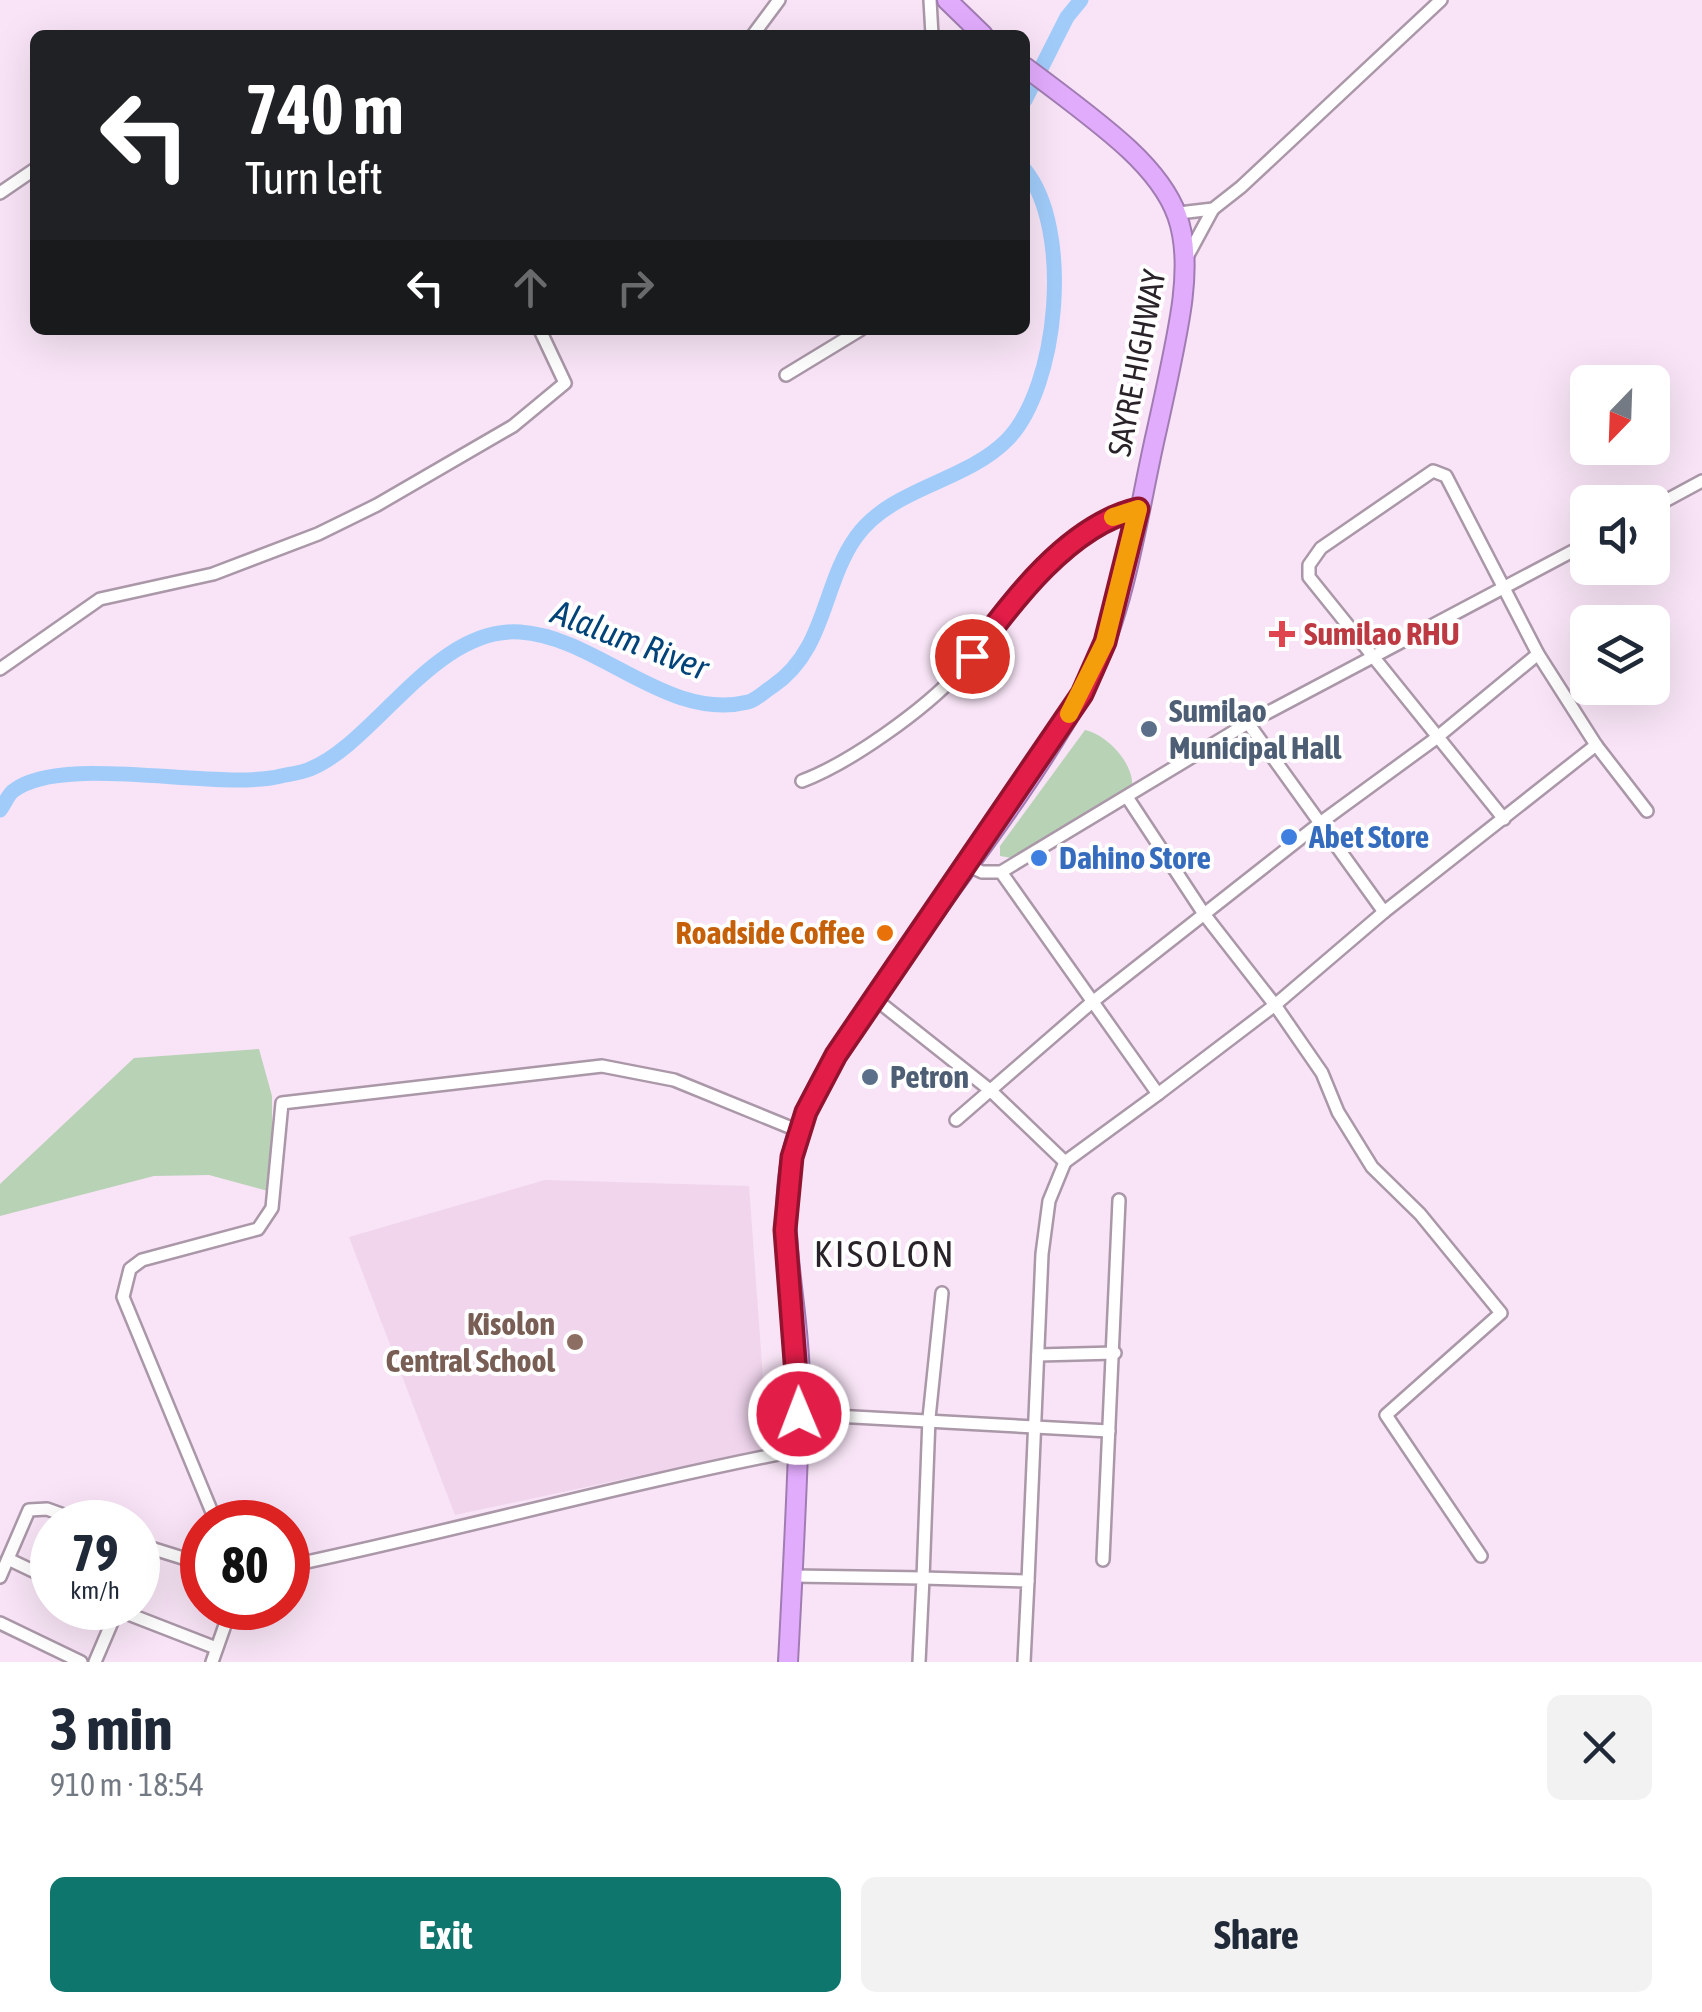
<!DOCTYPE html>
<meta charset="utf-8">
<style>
:root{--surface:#fff;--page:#f2f2f3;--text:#1f2937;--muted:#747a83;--accent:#0f766e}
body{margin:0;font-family:"Asap Condensed",sans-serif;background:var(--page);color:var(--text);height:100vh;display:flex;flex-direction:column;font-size:38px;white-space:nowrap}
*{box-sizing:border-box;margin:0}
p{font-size:32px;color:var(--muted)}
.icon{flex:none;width:55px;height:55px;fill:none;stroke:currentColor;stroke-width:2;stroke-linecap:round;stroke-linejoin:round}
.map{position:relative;height:1662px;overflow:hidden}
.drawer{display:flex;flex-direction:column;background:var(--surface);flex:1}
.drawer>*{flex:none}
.hud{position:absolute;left:30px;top:30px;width:1000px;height:305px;border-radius:15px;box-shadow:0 10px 40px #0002;background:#202124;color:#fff;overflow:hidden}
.needle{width:65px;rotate:203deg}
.buttons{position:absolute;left:1570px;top:365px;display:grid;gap:20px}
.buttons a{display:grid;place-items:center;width:100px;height:100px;border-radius:15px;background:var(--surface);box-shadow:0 10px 40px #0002;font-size:50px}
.speed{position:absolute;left:30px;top:1500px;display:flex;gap:20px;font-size:50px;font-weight:700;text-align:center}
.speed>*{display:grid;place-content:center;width:130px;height:130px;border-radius:50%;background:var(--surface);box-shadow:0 10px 40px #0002;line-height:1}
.speed small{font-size:25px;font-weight:400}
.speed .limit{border:15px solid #d22;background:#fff;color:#111}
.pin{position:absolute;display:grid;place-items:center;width:85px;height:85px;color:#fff;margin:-42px;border:5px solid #fff;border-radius:50%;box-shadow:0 2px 10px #0007}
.me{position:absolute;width:110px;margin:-55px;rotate:359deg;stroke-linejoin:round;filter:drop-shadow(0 0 8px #0008)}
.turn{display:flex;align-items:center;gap:35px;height:210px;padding:0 50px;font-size:45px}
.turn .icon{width:130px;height:130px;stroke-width:2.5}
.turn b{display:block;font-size:70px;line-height:85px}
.lanes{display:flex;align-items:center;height:95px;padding:0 50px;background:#0003;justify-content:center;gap:50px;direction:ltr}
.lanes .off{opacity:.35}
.round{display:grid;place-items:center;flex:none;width:105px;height:105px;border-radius:15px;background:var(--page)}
.overview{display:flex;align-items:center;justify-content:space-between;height:170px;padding:0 50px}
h1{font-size:60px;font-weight:700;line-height:75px}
.button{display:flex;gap:20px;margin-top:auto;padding:20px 50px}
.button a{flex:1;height:115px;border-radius:15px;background:var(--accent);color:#fff;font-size:40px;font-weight:700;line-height:115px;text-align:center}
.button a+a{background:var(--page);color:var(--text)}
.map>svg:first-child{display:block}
</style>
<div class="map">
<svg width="1702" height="1662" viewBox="0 0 1702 1662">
<rect width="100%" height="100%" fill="#f8e4f6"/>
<path fill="#f0d5ed" d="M545 1180 749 1186 768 1448 455 1515 349 1237Z"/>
<g fill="#b8d2b5">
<path d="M1085 730C1108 735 1135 765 1132 788L1012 858 1000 856V846Z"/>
<path d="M259 1049 272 1096V1192L209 1175 154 1176 0 1216V1184L134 1058Z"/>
</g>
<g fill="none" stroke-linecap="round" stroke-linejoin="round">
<g stroke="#a1ccfa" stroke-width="15">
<path d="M1025 100 1067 17 1081 0"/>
<path d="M0 810C4 805 8 795 13 791 62 752 218 792 281 776 290 774 301 773 310 769 375 743 435 626 520 632 598 637 667 722 748 702 756 700 765 691 773 686 826 650 822 585 856 537 892 487 964 483 1007 440 1059 387 1073 229 1025 170"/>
</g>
<defs>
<g id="minor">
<path d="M930 0 932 35"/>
<path d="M753 35 779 0"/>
<path d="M0 193 35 169"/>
<path d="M1179 213 1213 209 1241 187 1441 0"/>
<path d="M1187 257 1213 209"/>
<path d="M786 375 860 330"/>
<path d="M1652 508 1702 481"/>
<path d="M1538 654 1435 739 1320 823 1384 912 1596 745"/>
<path d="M0 669 100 599 213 574 318 534 377 505 513 426 565 383 540 330"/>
<path d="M802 781C850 763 924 710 959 672 1011 615 1058 528 1139 509"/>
<path d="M1127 797 1204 914 1275 1005 1158 1094"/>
<path d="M1504 819 1309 577V565L1321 548 1433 471 1446 476 1538 654 1596 745 1647 811"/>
<path d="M967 865 982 872H1001L1248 723 1588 543"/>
<path d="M1384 912 1275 1005 1322 1073 1338 1112 1372 1167 1420 1214 1501 1313 1386 1415 1481 1556"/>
<path d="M874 998 990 1090 1065 1162 1158 1094 1001 872"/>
<path d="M956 1120 1091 1003 1320 823 1248 723"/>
<path d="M942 1293 929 1418 923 1578 1028 1581 1024 1662"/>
<path d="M1038 1355 1115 1353"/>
<path d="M799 1414 1109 1431"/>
<path d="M216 1522 123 1297 130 1269 142 1260 258 1229 272 1208 282 1103 602 1066 674 1080 799 1131"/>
<path d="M138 1544 202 1564"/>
<path d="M8 1559 52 1580"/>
<path d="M1103 1560 1119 1200"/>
<path d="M288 1566C459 1530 627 1483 799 1450"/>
<path d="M793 1576 923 1578 919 1662"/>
<path d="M0 1577 29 1510 47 1509 83 1522"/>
<path d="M1028 1581 1042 1254 1049 1201 1065 1162"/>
<path d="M113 1608 216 1648"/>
<path d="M0 1623 81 1662"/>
<path d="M95 1662 118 1608"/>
<path d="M212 1662 231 1608"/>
</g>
<g id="highway">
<path d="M947 0 983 35"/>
<path d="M788 1662C793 1570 798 1479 800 1387 801 1300 770 1218 798 1132 816 1079 851 1032 882 986 948 889 1025 796 1082 693 1126 615 1137 515 1157 429 1206 210 1206 201 1025 67"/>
</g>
</defs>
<use href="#minor" stroke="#aa97a8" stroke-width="16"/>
<use href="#highway" stroke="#a17cb2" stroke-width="22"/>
<use href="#minor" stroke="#fff" stroke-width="11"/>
<use href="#highway" stroke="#e2acfd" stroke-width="18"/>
</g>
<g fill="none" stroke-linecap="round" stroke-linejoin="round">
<defs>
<path id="route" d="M799 1414 785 1230 792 1157 806 1112 836 1055 1082 694 1105 642 1138 509C1069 525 1012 601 972 656"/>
</defs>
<use href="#route" stroke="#92132f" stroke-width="25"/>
<use href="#route" stroke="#e11d48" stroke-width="18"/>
<path stroke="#f59e0b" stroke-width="18" d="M1069 714 1105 642 1138 509 1113 517"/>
</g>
<path fill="#e0444e" stroke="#fff" stroke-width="4" d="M1277 619h10v10h10v10h-10v10h-10v-10h-10v-10h10z"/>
<g fill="#5c6f8a" stroke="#fff" stroke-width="4">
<circle cx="1149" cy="729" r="10"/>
<circle cx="870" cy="1077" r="10"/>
</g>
<g fill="#3f7fe0" stroke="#fff" stroke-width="4">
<circle cx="1289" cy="837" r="10"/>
<circle cx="1039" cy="858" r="10"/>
</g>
<circle fill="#e8710a" stroke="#fff" stroke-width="4" cx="885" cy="933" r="10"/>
<circle fill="#8d6e63" stroke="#fff" stroke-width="4" cx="575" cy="1342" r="10"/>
<g text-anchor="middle" stroke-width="8" stroke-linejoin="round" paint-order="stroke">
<g font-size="32" fill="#292228" stroke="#fff">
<text transform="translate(1137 363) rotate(-79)" y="11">SAYRE HIGHWAY</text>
</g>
<g font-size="32" font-weight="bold" fill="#be3a42" stroke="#fff" text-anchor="start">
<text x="1304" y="645">Sumilao RHU</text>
</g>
<g font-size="32" font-weight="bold" fill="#4e5e75" stroke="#fff" text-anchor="start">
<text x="1169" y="722">Sumilao<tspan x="1169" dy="37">Municipal Hall</tspan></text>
<text x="890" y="1088">Petron</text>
</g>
<g font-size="32" font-weight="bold" fill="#366cbe" stroke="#fff" text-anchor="start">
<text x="1309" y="848">Abet Store</text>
<text x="1059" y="869">Dahino Store</text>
</g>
<g font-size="32" font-weight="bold" fill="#c56008" stroke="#fff" text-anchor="end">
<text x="865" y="944">Roadside Coffee</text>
</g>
<g font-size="32" font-weight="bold" fill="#785e54" stroke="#fff" text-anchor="end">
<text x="555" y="1335">Kisolon<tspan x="555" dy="37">Central School</tspan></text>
</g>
<g font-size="35" font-style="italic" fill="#004379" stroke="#fff">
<text transform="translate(630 640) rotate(21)" y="12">Alalum River</text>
</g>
<g font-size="38" letter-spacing="2.5" fill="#292228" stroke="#fff">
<text x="885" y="1267">KISOLON</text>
</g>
</g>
</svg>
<div class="buttons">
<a><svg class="needle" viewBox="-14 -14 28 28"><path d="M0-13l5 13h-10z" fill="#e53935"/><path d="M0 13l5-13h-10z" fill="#747a83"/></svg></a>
<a><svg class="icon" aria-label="sound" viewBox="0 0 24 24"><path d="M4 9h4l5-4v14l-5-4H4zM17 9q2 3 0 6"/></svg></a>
<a><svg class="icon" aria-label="layers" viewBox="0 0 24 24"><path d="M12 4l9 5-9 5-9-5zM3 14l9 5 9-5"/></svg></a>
</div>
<div class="speed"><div>79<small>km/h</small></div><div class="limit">80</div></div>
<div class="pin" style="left:972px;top:656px;background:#d93025"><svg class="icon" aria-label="arrive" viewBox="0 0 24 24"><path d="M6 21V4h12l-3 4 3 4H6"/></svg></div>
<svg class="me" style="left:799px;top:1414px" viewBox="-20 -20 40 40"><circle r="17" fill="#e11d48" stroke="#fff" stroke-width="3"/><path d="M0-11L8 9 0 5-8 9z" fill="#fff"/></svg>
<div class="hud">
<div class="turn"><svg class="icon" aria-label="left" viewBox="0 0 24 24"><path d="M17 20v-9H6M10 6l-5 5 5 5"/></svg><div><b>740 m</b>Turn left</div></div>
<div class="lanes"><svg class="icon" aria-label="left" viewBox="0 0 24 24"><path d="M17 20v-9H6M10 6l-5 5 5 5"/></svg><svg class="icon off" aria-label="ahead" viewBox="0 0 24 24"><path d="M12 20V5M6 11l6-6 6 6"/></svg><svg class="icon off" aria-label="right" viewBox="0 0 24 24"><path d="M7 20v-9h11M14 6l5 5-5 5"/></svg></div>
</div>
</div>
<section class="drawer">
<div class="overview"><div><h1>3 min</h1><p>910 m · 18:54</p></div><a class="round"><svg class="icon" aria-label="close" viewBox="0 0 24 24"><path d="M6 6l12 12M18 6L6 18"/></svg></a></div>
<div class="button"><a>Exit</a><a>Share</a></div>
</section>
